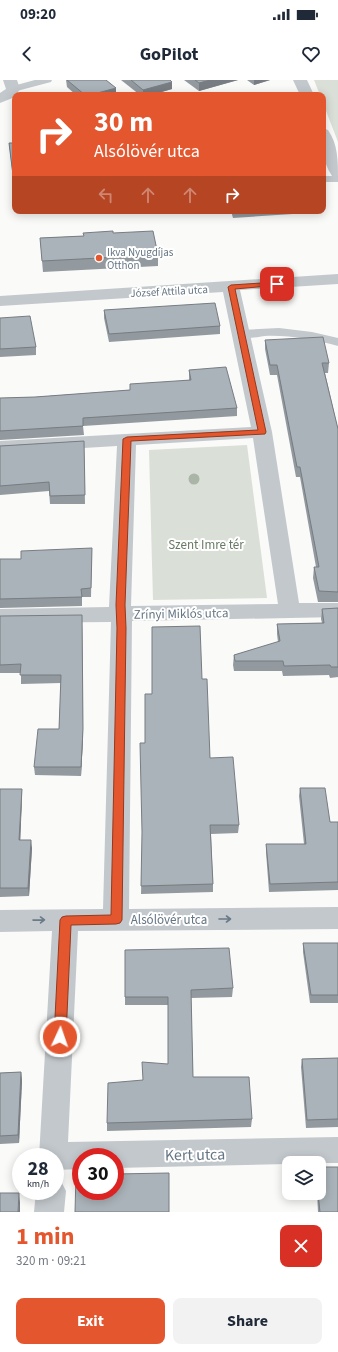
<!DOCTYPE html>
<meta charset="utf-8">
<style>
:root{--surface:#fff;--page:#f2f2f3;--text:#1f2937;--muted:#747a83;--accent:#e4572e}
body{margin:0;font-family:"Source Sans 3",sans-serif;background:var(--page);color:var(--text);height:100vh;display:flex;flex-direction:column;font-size:15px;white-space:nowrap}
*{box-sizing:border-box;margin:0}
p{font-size:13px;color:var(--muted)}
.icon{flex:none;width:22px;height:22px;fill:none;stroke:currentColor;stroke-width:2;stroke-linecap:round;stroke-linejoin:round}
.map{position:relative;height:1132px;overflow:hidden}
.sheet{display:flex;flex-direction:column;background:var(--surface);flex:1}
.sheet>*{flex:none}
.top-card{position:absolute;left:12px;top:12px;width:314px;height:122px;border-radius:8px;box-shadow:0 2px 10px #0003;background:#e4572e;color:#fff;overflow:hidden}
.controls{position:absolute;left:282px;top:1076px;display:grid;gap:8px}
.controls a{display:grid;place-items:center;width:44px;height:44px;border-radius:8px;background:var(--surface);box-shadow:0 2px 10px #0003;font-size:20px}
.speed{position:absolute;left:12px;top:1068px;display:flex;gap:8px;font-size:20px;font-weight:700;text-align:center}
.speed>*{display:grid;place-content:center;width:52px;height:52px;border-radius:50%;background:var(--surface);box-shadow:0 2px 10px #0003;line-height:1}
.speed small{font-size:10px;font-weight:400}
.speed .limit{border:6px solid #d22;background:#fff;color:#111}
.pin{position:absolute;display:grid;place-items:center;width:34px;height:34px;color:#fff;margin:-17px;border-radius:8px;box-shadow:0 2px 6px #0006}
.me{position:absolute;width:44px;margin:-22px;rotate:3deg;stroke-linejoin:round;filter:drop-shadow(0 0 3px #0008)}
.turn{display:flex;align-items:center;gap:14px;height:84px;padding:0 16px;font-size:18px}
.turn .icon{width:52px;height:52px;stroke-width:2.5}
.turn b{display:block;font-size:28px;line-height:34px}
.lanes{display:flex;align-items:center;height:38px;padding:0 16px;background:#0003;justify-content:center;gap:20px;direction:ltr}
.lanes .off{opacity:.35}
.round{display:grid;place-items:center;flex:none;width:42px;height:42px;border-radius:8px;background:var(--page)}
.overview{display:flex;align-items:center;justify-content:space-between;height:68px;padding:0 16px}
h1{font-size:24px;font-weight:700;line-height:30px;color:var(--accent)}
.primary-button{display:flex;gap:8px;margin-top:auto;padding:8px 16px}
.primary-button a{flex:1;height:46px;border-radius:8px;background:var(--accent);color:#fff;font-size:16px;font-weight:700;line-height:46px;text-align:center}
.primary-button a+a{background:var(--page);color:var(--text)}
.status{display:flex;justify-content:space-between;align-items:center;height:28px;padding:0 20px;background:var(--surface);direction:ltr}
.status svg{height:11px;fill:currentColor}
header{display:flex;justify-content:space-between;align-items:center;height:52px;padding:0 16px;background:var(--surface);font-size:18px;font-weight:700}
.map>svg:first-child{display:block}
</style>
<div class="status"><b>09:20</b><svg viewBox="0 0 49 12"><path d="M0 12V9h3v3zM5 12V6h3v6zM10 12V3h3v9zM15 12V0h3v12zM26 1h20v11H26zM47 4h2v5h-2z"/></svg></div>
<header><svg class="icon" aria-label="back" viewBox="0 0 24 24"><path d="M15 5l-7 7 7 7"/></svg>GoPilot<svg class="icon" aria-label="heart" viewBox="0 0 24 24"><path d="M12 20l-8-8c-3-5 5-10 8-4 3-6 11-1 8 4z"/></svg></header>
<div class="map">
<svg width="338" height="1132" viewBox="0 0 338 1132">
<rect width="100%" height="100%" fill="#fafaf8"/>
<g fill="#dadfd7">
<path d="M314 0H338V62L323 23V15H320Z"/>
<path d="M247 365 267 518 153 520 149 370Z"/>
</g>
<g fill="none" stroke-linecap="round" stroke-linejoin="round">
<g fill="#c3c8cc" fill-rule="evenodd">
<path d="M35 0H52L51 2 13 12 8 9 9 7Z"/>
<rect x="323" y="96" width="15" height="6"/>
<path d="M279 248 312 252 338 258V266C314 260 290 255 265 256 257 257 240 261 236 254L242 250Z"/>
</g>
<g fill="#c3c8cc" fill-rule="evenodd">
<path d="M3 0H17L20 9 15 17 0 23V13L6 9Z"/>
<path d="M293 0H307L314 15H300Z"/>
<path d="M323 48 328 50C338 64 338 81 338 98L332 96C322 82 323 65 323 48Z"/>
<path d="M338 194V204L240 210 272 352 299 523H338V537L132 541 129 829 338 827V849L78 851 68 1062 338 1057V1083H289V1084L115 1088V1077H81V1089L55 1090V1077H39L52 851 0 852V830L103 829 111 542 0 543V529L109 527 117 366 0 373V361L251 347 223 212 0 226V216ZM253 358 278 524 131 526 136 365Z"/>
<path d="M55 1099 61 1101 66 1111 64 1132H34L36 1111H55Z"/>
</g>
</g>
<circle fill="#aab4a7" cx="194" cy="399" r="5.5"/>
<g fill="#929a9f">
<path d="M66 0H106L116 15H76L67 7Z"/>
<path d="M121 0H170L172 9 151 15H140Z"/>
<path d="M184 0H238L199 11Z"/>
<path d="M247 0H270L254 5Z"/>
<path d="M9 63H15V115L10 72Z"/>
<path d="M231 131H308V133L233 138Z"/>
<path d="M113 153 158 175V186L43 192 40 158 84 156Z"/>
<path d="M104 230 220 246V254L109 262 104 238Z"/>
<path d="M0 238 36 267V275L0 277Z"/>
<path d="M265 260 329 283 328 293H325L338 349V522H318L313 498 314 487H316L300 397H296L277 295H270L265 269Z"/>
<path d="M189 290 237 328V336L83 346 84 355 0 360V318L35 317 130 310 189 300Z"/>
<path d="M84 361 85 424H50L49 411 0 415V366Z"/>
<path d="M92 468 91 517H82V526L0 528V479H21Z"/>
<path d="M338 528V597L330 598 329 595 283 596 282 591H234L233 585 234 575 278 562 277 554V544L322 543 321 539 322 529Z"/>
<path d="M0 536 82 544 83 658 81 696 35 695 34 687 59 649 61 603 21 604V593H0Z"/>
<path d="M202 599 210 678 239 745 238 753 211 754 213 804V812L141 814 145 663 152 614Z"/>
<path d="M300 708 330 742H338V810L269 812 266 772V764H304L299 716Z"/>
<path d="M0 709H22V717L20 760 32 768 29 816 0 817Z"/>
<path d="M303 863H338V923H310L303 872Z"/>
<path d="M125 870 233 908 232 917 191 918 193 997 252 1039 251 1047 107 1051V1043L143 1000 168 984V925H125Z"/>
<path d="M338 978V1047L306 1048 301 987 302 979Z"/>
<path d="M21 992 22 1001 19 1063 0 1064V993Z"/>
<path d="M317 1113H319L338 1132H318Z"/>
</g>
<g fill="#777d82">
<path d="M210 0H238L199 11V3Z"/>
<path d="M254 0H270L254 5Z"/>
<path d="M172 2V9L151 15H143V10Z"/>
<path d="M116 8V15H90Z"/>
<path d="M82 535 83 658 81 696V687Z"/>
<path d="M22 709V717L20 768 19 760Z"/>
<path d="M31 760 32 768 29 816 28 808Z"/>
<path d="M21 992 22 1001 19 1063 18 1055Z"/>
<path d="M19 1113 20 1122V1132H18Z"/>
</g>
<g fill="#aab3b9" stroke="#777d82">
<path d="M67 0H106L116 8 90 15H85Z"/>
<path d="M131 0H170L172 2 143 10Z"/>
<path d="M195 0H210L199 3Z"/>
<path d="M9 63H15V111Z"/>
<path d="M113 151V153L153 151 158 175 42 181 40 158 84 156 83 153Z"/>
<path d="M215 223 220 246 109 254 104 230Z"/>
<path d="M30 236 36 267 0 269V238Z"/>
<path d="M323 257 329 283H322L338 349V512L319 511 314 487H319L300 387H297L277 285H270L265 260Z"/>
<path d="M226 287 237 328 83 338V346L0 351V318L35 317 130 310V304L191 300 189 290Z"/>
<path d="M84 361 85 415 50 416 49 402 0 406V366Z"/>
<path d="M92 468 91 508 81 509 82 517 0 519V479H21V471Z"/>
<path d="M338 528V587H331L330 585 284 586 283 581H235L234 575 280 561 277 544 324 543 322 529Z"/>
<path d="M82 535 83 649 81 687H34L38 649H59L61 595H20L21 584 0 585V536Z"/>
<path d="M200 546 202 599H207L210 678 233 677 239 745H210L213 804 141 806 142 752 140 663H145V614H152V547Z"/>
<path d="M300 708H325L330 742H338V802L270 804 266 764H306Z"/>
<path d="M0 709H22L19 760H31L28 808H0Z"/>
<path d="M303 863H338V915H311Z"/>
<path d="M229 868 233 908 191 910 193 997H249L252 1039 107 1043 108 1003 143 1000 142 982 168 984V917H125V870Z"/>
<path d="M338 978V1039L307 1040 302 979Z"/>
<path d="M21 992 18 1055 0 1056V993Z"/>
<path d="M319 1087H338V1132H320L318 1113H319Z"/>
<path d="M169 1093V1132H75L76 1095 81 1094V1111H115V1094Z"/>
<path d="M0 1113H19L18 1132H0Z"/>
</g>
<defs><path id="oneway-shaft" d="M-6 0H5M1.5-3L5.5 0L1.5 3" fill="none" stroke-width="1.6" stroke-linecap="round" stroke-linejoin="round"/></defs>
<g stroke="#6a7a87">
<use href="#oneway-shaft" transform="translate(225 839)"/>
<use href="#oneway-shaft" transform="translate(39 840) rotate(-1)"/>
</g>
<path fill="#e4572e" stroke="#94391e" d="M277 202 281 204 280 205 235 209 266 352 265 354 131 361 125 525 126 548 122 840 120 843 116 844 71 845 66 957 64 961 60 962 56 961 54 957 60 840 62 837 66 836 111 835 117 548 116 525 123 359 127 357 258 350 228 207 231 205Z"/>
<circle fill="#e4572e" stroke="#fff" stroke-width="1.5" cx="99" cy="178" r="4"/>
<g text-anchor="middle" stroke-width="4" stroke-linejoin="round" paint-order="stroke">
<g font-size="11" fill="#657683" stroke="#fff" text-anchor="start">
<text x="107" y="176">Ikva Nyugdíjas<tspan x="107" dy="13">Otthon</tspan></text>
</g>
<g font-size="11" fill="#657683" stroke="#fff">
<text transform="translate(169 211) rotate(-3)" y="4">József Attila utca</text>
</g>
<g font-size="13" fill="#687a64" stroke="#fff">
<text x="206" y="469">Szent Imre tér</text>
</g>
<g font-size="13" fill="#657683" stroke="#fff">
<text transform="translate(181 533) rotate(-1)" y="5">Zrínyi Miklós utca</text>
<text x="169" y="844">Alsólövér utca</text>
</g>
<g font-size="16" fill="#657683" stroke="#fff">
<text transform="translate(195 1074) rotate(-1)" y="6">Kert utca</text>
</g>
</g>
</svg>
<div class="controls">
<a><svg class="icon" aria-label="layers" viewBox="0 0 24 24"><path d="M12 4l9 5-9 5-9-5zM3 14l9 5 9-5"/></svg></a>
</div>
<div class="speed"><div>28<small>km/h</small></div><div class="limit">30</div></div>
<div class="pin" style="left:277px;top:204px;background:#d93025"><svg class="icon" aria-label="arrive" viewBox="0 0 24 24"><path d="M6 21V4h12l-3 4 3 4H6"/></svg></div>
<svg class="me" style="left:60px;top:957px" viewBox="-20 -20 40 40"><circle r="17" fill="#e4572e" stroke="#fff" stroke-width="3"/><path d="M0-11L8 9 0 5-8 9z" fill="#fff"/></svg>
<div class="top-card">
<div class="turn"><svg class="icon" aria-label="right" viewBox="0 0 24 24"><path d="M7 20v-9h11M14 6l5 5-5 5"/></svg><div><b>30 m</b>Alsólövér utca</div></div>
<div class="lanes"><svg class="icon off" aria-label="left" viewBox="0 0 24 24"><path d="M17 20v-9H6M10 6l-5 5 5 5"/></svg><svg class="icon off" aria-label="ahead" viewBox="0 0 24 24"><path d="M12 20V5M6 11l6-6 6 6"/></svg><svg class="icon off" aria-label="ahead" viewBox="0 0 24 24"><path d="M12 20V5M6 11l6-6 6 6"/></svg><svg class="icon" aria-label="right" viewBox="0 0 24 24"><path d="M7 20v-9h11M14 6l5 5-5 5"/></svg></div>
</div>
</div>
<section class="sheet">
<div class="overview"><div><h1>1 min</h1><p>320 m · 09:21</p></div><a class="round" style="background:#d93025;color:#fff"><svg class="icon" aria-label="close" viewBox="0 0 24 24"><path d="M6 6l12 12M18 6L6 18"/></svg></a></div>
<div class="primary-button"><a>Exit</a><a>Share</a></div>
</section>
